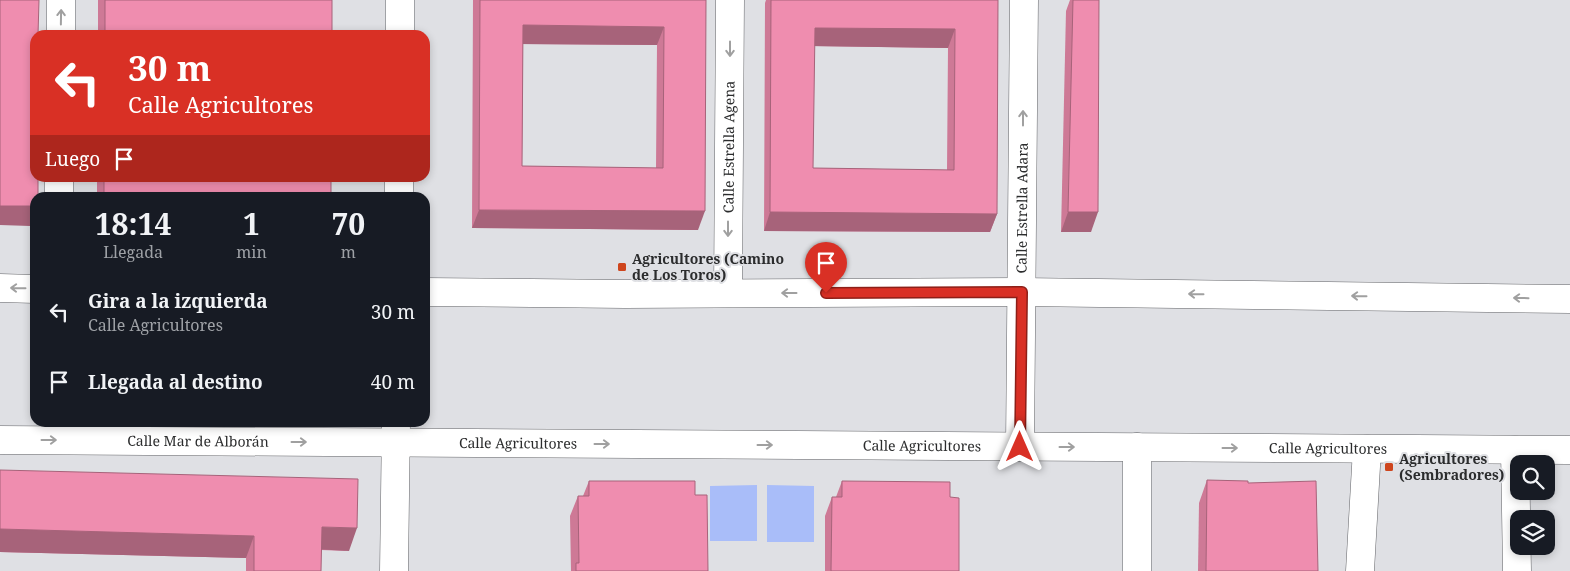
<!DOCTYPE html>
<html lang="es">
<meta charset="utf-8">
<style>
:root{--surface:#171b24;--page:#20242c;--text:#f1f3f6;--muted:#9ea1a6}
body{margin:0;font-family:"Noto Serif",serif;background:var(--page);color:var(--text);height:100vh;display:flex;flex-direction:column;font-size:19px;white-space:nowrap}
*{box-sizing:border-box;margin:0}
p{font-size:16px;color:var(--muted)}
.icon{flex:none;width:28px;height:28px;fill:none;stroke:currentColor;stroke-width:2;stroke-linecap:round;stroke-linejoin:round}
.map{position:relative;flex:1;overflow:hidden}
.panel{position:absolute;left:30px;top:192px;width:400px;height:235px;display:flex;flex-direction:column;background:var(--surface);border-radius:15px;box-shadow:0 2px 8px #0003}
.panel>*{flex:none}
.top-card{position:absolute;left:30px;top:30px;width:400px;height:152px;border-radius:15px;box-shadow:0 2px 8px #0003;background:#d93025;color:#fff;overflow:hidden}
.controls{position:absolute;left:1510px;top:455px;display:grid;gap:10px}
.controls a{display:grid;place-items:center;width:45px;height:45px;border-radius:10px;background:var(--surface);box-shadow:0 2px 8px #0003;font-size:25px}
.pin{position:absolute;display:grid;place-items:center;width:42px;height:42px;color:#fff;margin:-51px -21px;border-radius:50% 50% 50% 0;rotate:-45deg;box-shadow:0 0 5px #0007}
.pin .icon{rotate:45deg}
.me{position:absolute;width:55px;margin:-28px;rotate:0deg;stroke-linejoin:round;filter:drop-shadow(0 0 4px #0008)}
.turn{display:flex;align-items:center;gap:18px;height:105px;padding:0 15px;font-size:22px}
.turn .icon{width:65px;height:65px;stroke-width:2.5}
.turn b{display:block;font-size:35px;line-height:42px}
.then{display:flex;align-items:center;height:48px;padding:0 15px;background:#0003;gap:10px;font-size:19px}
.eta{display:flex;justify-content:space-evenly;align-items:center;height:85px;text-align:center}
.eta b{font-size:30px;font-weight:700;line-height:35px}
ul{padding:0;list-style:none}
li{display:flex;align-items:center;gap:15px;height:70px;padding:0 15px}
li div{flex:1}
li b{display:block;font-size:19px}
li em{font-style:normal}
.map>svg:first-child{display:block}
</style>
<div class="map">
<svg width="1570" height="571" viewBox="0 0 1570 571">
<rect width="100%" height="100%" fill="#dfe0e4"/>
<g fill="#a9bdf9">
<path d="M757 485V541H710V486Z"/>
<path d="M767 485 814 486V542H767Z"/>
</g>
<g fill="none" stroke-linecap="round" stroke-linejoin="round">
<defs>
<g id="minor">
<path d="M61 35V0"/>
<path d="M400 35V0"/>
<path d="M59 198V178"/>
<path d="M399 198V178"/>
<path d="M0 288 35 289"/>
<path d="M425 292 625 294 1022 292 1570 299"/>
<path id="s1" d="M728 293 730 0"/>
<path id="s2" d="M0 440 1570 450"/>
<path id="s3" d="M1020 447 1024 0"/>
<path d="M1137 447V571"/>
<path d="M1515 450 1517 571"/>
<path d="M394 571 396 422"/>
<path d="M1360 571 1367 449"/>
</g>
</defs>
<use href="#minor" stroke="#636468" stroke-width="29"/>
<use href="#minor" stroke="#fff" stroke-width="28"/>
</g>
<g fill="#ce7996" fill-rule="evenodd">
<rect x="98" y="0" width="234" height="35"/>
<path d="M473 0H706L698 230 472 228ZM523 44 657 45 656 168 522 166Z"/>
<path d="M766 0H998L997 214 990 232 764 231 765 3ZM814 46 948 48 947 170 813 168Z"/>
<path d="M1070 0H1099L1091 232H1061L1066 11Z"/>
<rect x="97" y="178" width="234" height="20"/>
<path d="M0 470 349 551 321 550V571H246V558L0 552Z"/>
<path d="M1207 480 1248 483 1318 571H1198L1199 503Z"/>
<path d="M589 481 695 495 708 571H571L570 516 578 496H583Z"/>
<path d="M842 481 950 497 959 571H825V516L832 497H836Z"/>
</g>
<g fill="#a7637a">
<path d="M523 25 664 27 657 45 516 44Z"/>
<path d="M815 28 955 29 948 48 808 46Z"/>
<path d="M156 34H278L277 35H156Z"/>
<path d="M0 206H35V213L30 226 0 225Z"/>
<path d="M479 210 705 211 698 230 472 228Z"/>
<path d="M770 212 997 214 990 232 764 231Z"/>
<path d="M1068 212H1098L1091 232H1061Z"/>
<path d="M322 527 357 528 349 551 314 549Z"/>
<path d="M0 529 254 536 246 558 0 552Z"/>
</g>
<g fill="#ef8daf" stroke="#a7637a" fill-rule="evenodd">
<path d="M0 0H39L38 35H35V178H38V198H35V206H0Z"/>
<path d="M105 0H332V35H278V34L105 35Z"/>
<path d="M480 0H706L705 211 479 210ZM523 25 664 27 663 168 522 166Z"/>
<path d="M771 0H998L997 214 770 212ZM815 28 955 29 954 170 813 168Z"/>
<path d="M1073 0H1099L1098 212H1068Z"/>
<rect x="104" y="178" width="227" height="20"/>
<path d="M0 470 358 479 357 528 322 527 321 571H254V536L0 529Z"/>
<path d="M1207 480 1248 481V483L1316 481 1318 571H1206Z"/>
<path d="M589 481H695V495H707L708 571H576V563H579L578 496H589Z"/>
<path d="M842 481 950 482V497L959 498V571H831L832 497H842Z"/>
</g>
<defs><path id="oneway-shaft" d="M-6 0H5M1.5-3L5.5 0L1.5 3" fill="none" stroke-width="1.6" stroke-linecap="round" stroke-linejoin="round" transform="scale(1.25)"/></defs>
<g stroke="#a0a0a0">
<use href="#oneway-shaft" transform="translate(61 17) rotate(-89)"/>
<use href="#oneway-shaft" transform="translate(730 49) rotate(90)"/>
<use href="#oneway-shaft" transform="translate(1023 118) rotate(-90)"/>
<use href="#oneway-shaft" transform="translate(728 229) rotate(90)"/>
<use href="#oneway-shaft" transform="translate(18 288) rotate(-179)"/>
<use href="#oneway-shaft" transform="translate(789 293) rotate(180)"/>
<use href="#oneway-shaft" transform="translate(1196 294) rotate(-179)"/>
<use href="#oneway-shaft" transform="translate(1359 296) rotate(-179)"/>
<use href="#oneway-shaft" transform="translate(1521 298) rotate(-179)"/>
<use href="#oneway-shaft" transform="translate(49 440)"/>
<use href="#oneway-shaft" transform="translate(299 442)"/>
<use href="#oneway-shaft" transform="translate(602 444)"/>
<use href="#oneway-shaft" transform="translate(765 445)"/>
<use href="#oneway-shaft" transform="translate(1067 447)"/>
<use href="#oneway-shaft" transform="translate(1230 448)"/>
</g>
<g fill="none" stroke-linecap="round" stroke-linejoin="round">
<defs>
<path id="route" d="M826 293 1022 292 1020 447"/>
</defs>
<use href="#route" stroke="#8d1f18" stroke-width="12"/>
<use href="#route" stroke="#d93025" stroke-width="9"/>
</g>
<g fill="#ce451d" stroke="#dfe0e4" stroke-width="2">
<rect x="617" y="262" width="10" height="10" rx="2.5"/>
<rect x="1384" y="462" width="10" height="10" rx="2.5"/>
</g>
<g text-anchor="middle" stroke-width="4" stroke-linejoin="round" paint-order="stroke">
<g font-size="14" fill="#2b2c2d" stroke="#dfe0e4">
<text dy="5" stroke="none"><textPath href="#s1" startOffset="146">Calle Estrella Agena</textPath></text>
<text dy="5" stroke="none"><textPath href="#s3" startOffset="239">Calle Estrella Adara</textPath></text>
<text dy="5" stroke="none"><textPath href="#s2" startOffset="198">Calle Mar de Alborán</textPath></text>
<text dy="5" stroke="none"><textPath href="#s2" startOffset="518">Calle Agricultores</textPath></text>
<text dy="5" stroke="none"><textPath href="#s2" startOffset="922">Calle Agricultores</textPath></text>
<text dy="5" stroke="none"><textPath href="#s2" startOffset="1328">Calle Agricultores</textPath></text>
</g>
<g font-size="14" font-weight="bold" fill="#2b2c2d" stroke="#dfe0e4" text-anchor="start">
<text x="632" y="264">Agricultores (Camino<tspan x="632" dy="16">de Los Toros)</tspan></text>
<text x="1399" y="464">Agricultores<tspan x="1399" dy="16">(Sembradores)</tspan></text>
</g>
</g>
</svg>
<div class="controls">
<a><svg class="icon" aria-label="search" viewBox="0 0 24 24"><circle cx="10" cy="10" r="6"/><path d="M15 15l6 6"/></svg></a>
<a><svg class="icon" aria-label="layers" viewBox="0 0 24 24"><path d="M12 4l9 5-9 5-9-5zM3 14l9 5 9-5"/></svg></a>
</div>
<div class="pin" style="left:826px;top:293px;background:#d93025"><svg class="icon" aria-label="arrive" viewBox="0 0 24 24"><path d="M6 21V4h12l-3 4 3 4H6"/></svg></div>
<svg class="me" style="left:1020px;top:447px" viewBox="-20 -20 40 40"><path d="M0-17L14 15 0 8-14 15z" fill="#d93025" stroke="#fff" stroke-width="4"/></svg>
<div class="top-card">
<div class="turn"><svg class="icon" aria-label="left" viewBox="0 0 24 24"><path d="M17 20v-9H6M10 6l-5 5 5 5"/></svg><div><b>30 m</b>Calle Agricultores</div></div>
<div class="then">Luego<svg class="icon" aria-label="arrive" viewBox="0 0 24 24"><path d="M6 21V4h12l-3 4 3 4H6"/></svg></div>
</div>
<section class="panel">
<div class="eta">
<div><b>18:14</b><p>Llegada</p></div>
<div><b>1</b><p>min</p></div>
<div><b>70</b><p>m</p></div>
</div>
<ul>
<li><svg class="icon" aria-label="left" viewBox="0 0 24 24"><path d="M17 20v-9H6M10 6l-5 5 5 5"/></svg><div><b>Gira a la izquierda</b><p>Calle Agricultores</p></div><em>30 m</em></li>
<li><svg class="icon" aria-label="arrive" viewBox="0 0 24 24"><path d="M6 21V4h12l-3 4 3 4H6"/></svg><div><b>Llegada al destino</b></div><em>40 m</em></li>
</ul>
</section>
</div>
